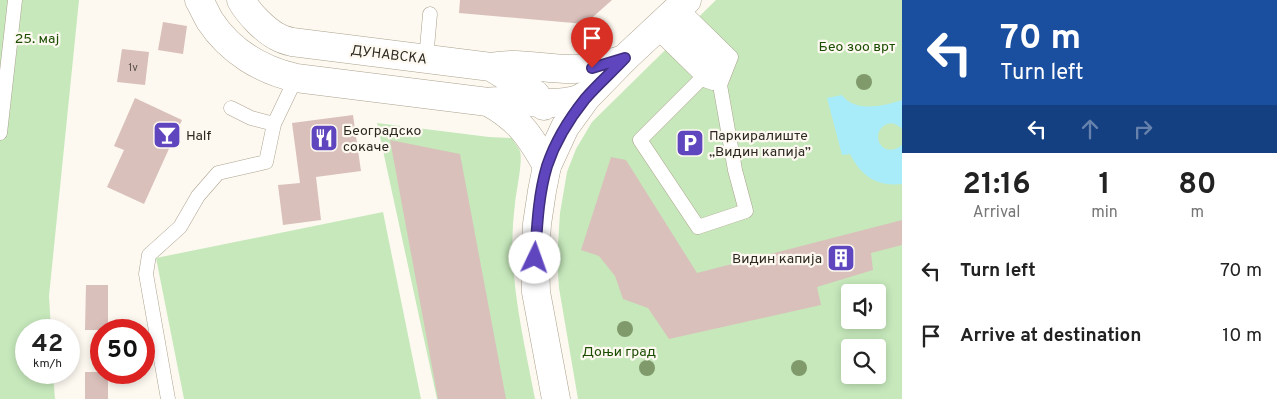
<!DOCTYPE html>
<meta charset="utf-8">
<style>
:root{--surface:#fff;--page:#f2f2f2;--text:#222;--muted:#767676}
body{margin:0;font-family:Overpass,sans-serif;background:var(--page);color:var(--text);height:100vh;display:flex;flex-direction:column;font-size:19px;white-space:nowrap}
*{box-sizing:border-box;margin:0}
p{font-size:16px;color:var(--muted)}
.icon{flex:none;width:28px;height:28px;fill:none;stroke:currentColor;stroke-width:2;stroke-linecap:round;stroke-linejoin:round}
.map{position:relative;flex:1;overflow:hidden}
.sheet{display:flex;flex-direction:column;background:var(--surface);width:375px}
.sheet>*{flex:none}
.banner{background:#1a4fa0;color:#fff;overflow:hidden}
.buttons{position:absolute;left:841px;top:284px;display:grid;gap:10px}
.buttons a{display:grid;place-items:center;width:45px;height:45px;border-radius:5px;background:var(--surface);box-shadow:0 2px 8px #0003;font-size:25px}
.speed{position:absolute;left:15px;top:319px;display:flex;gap:10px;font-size:25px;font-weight:700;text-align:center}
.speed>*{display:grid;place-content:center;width:65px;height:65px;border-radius:50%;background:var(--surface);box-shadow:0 2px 8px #0003;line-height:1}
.speed small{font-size:12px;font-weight:400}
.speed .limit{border:8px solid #d22;background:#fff;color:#111}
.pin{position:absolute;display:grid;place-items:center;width:42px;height:42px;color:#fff;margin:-51px -21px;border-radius:50% 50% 50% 0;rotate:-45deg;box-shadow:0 0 5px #0007}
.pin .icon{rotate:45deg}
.me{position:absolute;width:55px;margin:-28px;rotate:3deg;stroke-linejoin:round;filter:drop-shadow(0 0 4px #0008)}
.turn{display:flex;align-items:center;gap:18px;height:105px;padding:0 15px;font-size:22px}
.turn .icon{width:65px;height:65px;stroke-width:2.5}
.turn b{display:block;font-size:35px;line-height:42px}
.lanes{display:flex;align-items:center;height:48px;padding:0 15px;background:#0003;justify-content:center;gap:25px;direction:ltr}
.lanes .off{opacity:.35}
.eta{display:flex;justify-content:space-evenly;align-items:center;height:85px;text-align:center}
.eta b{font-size:30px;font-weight:700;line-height:35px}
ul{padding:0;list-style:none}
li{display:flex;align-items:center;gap:15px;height:65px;padding:0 15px}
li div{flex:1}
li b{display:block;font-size:19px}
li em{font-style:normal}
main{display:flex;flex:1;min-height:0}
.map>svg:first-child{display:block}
</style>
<main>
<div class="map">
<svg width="902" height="399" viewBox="0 0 902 399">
<rect width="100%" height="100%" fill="#fdf9f1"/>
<g fill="#c6e8bb" fill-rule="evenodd">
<path d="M0 0H79L49 296 51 330H26V372L53 373 55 399H0Z"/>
<path d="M716 0H902V399H578L559 288 557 259 560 213 567 172 576 149 592 122ZM850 292H878V320H850ZM850 348H878V375H850Z"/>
<path d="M377 123 489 137 512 138C514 142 518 147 520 151 523 162 516 192 515 204 506 270 523 335 535 399H437Z"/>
<path d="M383 212 421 399H184L156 258Z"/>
</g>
<path fill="#a9ecf9" d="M842 95C855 113 884 106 902 100V129C898 125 893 122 887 124 868 132 882 161 902 145V184C877 187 861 176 850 154L842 155 827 98Z"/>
<g fill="#dac0bb">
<path d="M460 0H612L585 24 459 13Z"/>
<path d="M163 22 187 26 183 54 158 50Z"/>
<path d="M122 49 149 52 145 85 117 82Z"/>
<path d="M135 98 182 120 144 204 107 187 124 150 114 146Z"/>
<path d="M353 115 361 171 316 177 321 220 283 225 278 185 300 183 292 123Z"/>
<path d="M390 140 460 154 506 399H438Z"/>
<path d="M611 157 626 160 697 273 902 220V245L871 253 873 270 817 287 821 305 669 339 648 308 623 299 615 276 599 256 581 250Z"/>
<path d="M86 285H108V330H85Z"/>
<rect x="85" y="372" width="23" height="27"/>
</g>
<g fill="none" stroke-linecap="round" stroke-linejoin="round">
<defs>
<g id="service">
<path d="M680 7 731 57 720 85"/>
<path d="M672 14 722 65 721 77"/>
<path d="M663 22 715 73 720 85 735 170 746 211 698 227 640 140 698 82"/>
<path d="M655 30 707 81 713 83"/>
<path d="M426 59 430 14"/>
<path d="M231 108 251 118 274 124"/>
<path d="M0 133 15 0"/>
<path d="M168 399 146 274 149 255 180 227 198 196 218 173 266 162 274 124 296 78"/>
</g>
<g id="secondary">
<path d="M199 0C203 7 206 14 210 21 230 51 261 70 296 78L488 102C515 98 543 107 571 101 579 100 586 95 592 91"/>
<path d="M241 0C248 13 266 32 280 38 284 40 288 41 292 42L491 67 535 94 544 106"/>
<path d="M491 67C518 61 547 70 574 69 591 69 608 64 624 59"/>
<path d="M488 102C519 119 530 136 547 166"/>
<path d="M556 399 536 292 535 258 537 224 542 191 547 166 565 127 586 98 625 58 687 0"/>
</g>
</defs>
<use href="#service" stroke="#aca28e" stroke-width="15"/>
<use href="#secondary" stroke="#aca28e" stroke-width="29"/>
<use href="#service" stroke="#fff" stroke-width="14"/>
<use href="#secondary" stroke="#fff" stroke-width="28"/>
</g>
<g fill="#819a6c">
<circle cx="864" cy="82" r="8"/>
<circle cx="625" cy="329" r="8"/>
<circle cx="647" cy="368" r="8"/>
<circle cx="799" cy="368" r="8"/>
</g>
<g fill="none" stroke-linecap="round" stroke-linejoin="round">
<defs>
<path id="route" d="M535 258C537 228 538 196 547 166 555 142 569 119 585 99 597 85 612 72 625 58L592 68"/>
</defs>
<use href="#route" stroke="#3e2e7c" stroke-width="12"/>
<use href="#route" stroke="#5f46be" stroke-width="9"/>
</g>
<defs>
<symbol id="bar-square" viewBox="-11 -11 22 22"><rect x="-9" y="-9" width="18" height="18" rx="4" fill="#5f46be" stroke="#fdf9f1"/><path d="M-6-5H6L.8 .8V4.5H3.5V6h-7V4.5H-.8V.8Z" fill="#fff"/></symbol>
<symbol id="restaurant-square" viewBox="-11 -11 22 22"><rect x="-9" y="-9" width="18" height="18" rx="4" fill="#5f46be" stroke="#fdf9f1"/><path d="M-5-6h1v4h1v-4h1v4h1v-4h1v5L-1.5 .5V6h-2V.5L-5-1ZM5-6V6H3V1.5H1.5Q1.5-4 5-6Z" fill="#fff"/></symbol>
<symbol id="parking-square" viewBox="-11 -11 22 22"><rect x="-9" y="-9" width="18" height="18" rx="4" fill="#5f46be" stroke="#fdf9f1"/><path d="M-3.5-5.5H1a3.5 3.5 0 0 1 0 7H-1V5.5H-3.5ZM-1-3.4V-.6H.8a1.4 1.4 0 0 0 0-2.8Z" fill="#fff"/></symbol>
<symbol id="building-square" viewBox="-11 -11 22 22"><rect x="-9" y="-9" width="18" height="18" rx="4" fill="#5f46be" stroke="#fdf9f1"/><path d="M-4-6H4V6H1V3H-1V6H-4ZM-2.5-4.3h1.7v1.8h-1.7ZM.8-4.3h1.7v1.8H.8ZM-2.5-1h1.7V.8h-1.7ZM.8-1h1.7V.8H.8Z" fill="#fff"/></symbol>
</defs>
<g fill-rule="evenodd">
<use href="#bar-square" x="151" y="119" width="32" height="32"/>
<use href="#restaurant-square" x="308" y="122" width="32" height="32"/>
<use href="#parking-square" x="674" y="127" width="32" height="32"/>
<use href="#building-square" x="825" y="242" width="32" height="32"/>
</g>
<g text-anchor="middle" stroke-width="4.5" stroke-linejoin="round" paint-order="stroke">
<g font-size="11" fill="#584f48">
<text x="133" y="71">1v</text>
</g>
<g font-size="14" fill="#1b4d00" stroke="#fdf9f1">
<text x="37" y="43">25. мај</text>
<text x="857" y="51">Бео зоо врт</text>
<text x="619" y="356">Доњи град</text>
</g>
<g font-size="14" fill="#2d2921" stroke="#fdf9f1">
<text transform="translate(389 54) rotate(7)" y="5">ДУНАВСКА</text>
</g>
<g font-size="14" fill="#2d2921" stroke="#fdf9f1" text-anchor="start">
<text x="343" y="135">Београдско<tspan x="343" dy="16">сокаче</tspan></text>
<text x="186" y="140">Half</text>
<text x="709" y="140">Паркиралиште<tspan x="709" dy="16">„Видин капија”</tspan></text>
<text x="822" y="263" text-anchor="end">Видин капија</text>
</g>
</g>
</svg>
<div class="buttons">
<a><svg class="icon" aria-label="sound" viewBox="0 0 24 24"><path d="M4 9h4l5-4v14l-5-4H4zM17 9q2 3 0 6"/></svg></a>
<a><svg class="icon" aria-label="search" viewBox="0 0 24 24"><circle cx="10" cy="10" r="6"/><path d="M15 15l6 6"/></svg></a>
</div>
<div class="speed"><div>42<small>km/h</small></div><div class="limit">50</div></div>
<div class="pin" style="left:592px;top:68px;background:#d93025"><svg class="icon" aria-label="arrive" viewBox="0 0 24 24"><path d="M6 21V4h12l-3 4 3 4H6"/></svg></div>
<svg class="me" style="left:535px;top:258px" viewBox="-20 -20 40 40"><circle r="19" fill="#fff"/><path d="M0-13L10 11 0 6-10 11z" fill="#5f46be"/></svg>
</div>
<section class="sheet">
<div class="banner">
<div class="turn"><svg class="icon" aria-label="left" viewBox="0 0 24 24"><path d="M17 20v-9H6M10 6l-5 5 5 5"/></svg><div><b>70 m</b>Turn left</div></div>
<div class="lanes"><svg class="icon" aria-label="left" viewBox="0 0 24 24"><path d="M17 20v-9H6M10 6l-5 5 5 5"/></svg><svg class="icon off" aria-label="ahead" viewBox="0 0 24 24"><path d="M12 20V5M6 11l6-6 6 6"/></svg><svg class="icon off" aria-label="right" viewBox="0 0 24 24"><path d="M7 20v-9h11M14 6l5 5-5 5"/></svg></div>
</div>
<div class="eta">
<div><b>21:16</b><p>Arrival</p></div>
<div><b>1</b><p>min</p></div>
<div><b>80</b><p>m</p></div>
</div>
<ul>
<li><svg class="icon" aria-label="left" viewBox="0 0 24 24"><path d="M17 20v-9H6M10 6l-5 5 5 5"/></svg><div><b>Turn left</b></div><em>70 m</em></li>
<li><svg class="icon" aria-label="arrive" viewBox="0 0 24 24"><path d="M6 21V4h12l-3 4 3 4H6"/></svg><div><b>Arrive at destination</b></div><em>10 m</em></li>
</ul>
</section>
</main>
